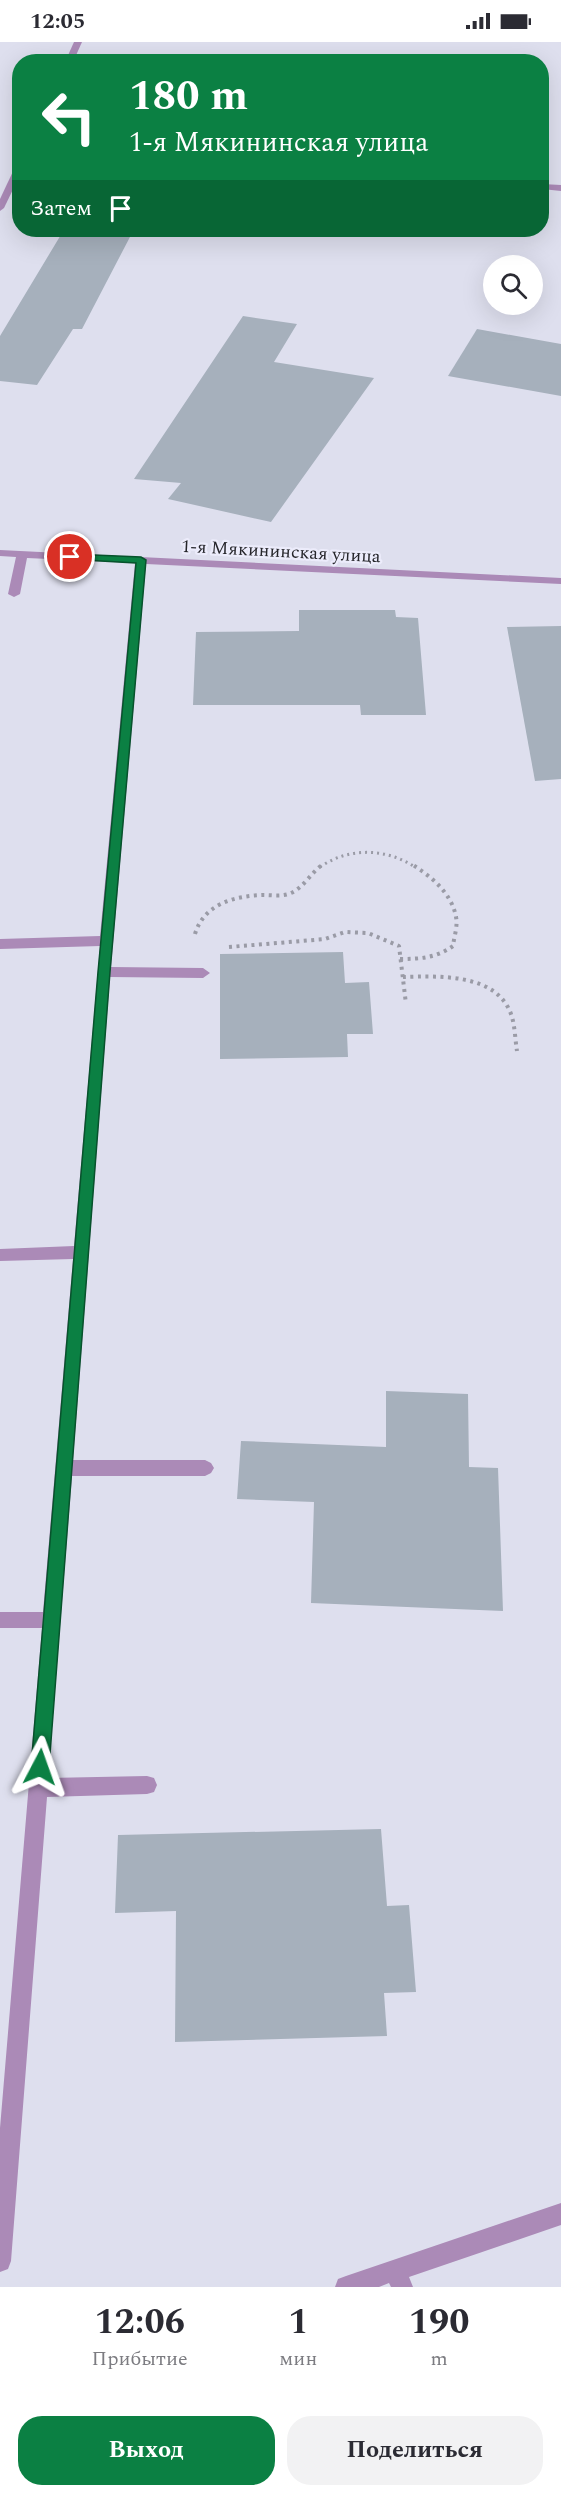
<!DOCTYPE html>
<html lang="ru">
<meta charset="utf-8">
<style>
:root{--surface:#fff;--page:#f2f2f3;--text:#2b2b33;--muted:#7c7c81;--accent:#0b8043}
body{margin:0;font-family:Spectral,serif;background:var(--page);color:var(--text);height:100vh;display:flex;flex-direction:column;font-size:22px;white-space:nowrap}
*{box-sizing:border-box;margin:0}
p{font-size:20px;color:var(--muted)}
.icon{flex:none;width:33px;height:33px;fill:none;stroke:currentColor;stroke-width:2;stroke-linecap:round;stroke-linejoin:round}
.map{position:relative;height:2245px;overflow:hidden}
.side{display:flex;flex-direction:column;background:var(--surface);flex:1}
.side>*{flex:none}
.guide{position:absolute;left:12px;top:12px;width:537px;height:183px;border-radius:24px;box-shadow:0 6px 24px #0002;background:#0b8043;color:#fff;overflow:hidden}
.tools{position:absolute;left:483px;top:213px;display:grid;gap:12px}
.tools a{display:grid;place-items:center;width:60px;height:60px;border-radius:50%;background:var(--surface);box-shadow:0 6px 24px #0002;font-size:30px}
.pin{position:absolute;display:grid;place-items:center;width:51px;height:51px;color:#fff;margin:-26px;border:3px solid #fff;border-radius:50%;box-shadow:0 2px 6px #0007}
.me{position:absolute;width:66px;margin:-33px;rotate:4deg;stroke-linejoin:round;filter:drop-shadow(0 0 4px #0008)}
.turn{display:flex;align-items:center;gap:21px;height:126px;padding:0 18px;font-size:27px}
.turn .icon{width:78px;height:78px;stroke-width:2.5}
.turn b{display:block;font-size:42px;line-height:51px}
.then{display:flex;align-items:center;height:57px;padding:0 18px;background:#0003;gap:12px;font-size:22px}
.eta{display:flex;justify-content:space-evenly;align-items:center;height:102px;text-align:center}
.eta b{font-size:36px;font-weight:700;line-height:42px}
.primary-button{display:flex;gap:12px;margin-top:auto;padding:12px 18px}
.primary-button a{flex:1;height:69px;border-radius:24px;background:var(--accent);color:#fff;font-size:24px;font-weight:700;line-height:69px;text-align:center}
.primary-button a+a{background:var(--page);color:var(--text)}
.status{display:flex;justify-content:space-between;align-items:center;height:42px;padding:0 30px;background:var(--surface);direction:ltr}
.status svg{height:16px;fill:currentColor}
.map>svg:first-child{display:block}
</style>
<div class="status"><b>12:05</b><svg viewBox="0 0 49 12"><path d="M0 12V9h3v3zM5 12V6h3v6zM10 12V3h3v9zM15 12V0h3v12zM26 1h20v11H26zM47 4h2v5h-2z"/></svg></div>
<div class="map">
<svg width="561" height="2245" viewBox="0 0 561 2245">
<rect width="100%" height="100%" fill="#dedfee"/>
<g fill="#a6b0bc">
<path d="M69 188 131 193 82 287H73L37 343 0 339V294L62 191H67Z"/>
<path d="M243 274 297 282 274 320 374 336 271 480 168 457 181 441 134 437Z"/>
<path d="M477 287 561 302V354L448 334Z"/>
<path d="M299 568H395L396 575 418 576 426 673H361L360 663H193L196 590 299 589Z"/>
<path d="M561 584V737L535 739 507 585Z"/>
<path d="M343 910 345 941 369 940 373 992H347L348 1015 220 1017V912Z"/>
<path d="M386 1349 468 1352 469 1425 498 1426 503 1569 311 1561 314 1460 237 1457 241 1399 386 1405Z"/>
<path d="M381 1787 387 1864 409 1863 416 1950 384 1951 387 1994 175 2000 176 1869 115 1871 118 1793Z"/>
</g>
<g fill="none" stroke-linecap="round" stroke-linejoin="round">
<path stroke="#9a9ba6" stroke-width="3" stroke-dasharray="2 4" stroke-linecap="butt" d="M320 825C349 805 386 806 415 825"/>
<g stroke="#9a9ba6" stroke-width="4" stroke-dasharray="3 4.5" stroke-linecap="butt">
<path d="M195 892C204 862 234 854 263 853 272 853 282 855 291 851 303 846 311 831 322 823"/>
<path d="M229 905 325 897 345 890 368 891 399 904 406 962"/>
<path d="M400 917C420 917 436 916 453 904 454 895 458 884 456 875 452 852 432 835 413 823"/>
<path d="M403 935C439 934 496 931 511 972 515 983 515 997 517 1009"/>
</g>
<g fill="#ab8ab7" fill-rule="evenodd">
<path d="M74 0H82L73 20H65Z"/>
<path d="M20 121V133L4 166 0 169V157L16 123Z"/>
<path d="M542 142 561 143V149L542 147Z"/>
<path d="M0 508 561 536V542L146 522 111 925 203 926 210 931 203 936 110 935 73 1418H205L211 1421 214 1426 211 1431 205 1434H72L48 1736 147 1734 154 1736 157 1743 154 1750 147 1752 47 1755 11 2219 8 2227 0 2230V2086L42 1586H0V1570H43L73 1217 0 1219V1207L74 1204 100 904 0 907V897L100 894 135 521 27 516 20 552 14 555 8 552 16 515 0 514Z"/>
<path d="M561 2161V2183L409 2235 413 2245H391L389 2241 379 2245H335L338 2237 346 2234Z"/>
</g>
</g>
<path fill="#0b8043" stroke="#07532c" stroke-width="1.5" d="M70 512 141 515 146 518 110 930 49 1725 46 1731 40 1734 34 1731 31 1725 98 930 136 521 66 517V513Z"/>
<g text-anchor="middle" stroke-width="4.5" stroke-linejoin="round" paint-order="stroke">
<g font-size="18" fill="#25252a" stroke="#ececfb">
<text transform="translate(281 509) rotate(3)" y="6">1-я Мякининская улица</text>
</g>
</g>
</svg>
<div class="tools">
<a><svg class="icon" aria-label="search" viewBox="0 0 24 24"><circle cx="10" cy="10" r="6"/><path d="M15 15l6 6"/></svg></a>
</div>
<div class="pin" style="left:70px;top:515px;background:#d93025"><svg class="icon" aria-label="arrive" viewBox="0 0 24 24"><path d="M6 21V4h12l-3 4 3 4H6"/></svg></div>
<svg class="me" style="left:40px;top:1725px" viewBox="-20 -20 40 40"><path d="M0-17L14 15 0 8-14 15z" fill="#0b8043" stroke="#fff" stroke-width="4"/></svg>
<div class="guide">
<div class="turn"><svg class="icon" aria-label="left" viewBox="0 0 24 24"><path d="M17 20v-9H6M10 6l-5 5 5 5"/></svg><div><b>180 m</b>1-я Мякининская улица</div></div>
<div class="then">Затем<svg class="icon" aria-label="arrive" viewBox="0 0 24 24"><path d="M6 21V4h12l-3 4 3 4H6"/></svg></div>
</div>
</div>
<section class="side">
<div class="eta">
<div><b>12:06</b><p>Прибытие</p></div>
<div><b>1</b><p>мин</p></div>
<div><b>190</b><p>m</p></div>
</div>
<div class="primary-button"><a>Выход</a><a>Поделиться</a></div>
</section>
